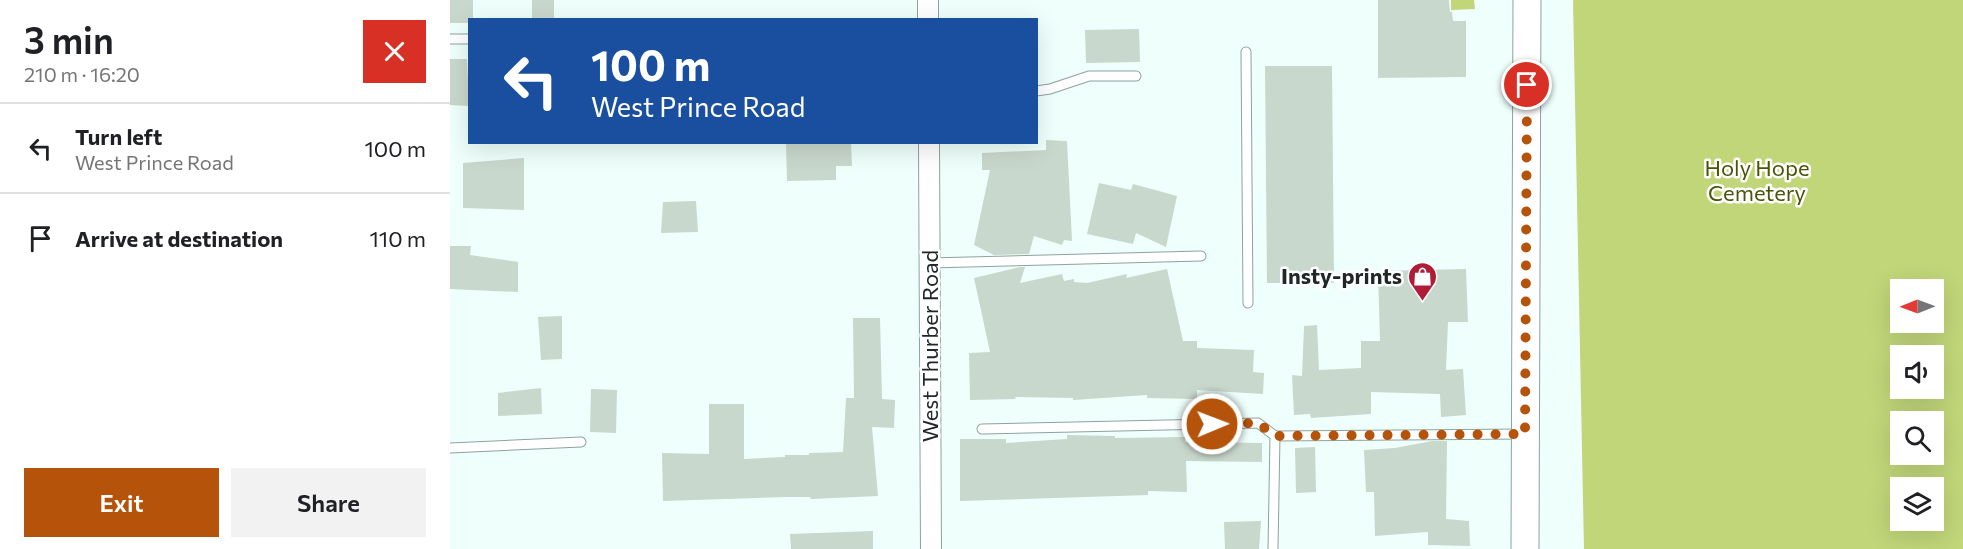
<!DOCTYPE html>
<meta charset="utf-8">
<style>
:root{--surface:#fff;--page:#f2f2f2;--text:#202124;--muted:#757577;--line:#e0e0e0;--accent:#b45309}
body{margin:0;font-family:Commissioner,sans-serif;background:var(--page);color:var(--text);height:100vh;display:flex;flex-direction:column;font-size:22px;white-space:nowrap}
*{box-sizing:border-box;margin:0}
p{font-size:20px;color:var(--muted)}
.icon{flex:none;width:33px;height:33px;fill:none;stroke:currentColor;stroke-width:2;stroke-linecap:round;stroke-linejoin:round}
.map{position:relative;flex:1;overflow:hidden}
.drawer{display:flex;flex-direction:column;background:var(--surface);width:450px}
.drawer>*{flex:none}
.banner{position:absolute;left:18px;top:18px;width:570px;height:126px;border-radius:0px;box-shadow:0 6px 24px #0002;background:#1a4fa0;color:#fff;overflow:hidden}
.needle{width:39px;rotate:269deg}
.tools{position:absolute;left:1440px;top:279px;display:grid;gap:12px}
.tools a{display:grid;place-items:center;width:54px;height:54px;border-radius:0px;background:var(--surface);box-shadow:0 6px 24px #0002;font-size:30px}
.pin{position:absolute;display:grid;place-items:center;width:51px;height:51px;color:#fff;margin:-26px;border:3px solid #fff;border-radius:50%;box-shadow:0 2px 6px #0007}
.me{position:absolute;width:66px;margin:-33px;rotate:89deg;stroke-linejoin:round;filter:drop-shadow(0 0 4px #0008)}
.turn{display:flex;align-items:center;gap:21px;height:126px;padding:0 24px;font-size:27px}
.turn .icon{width:78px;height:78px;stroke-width:2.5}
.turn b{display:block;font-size:42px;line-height:51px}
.round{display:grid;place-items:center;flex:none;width:63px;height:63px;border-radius:0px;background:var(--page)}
.summary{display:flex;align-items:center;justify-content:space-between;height:102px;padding:0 24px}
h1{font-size:36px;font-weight:600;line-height:45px}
.button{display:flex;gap:12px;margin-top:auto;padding:12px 24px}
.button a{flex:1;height:69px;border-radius:0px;background:var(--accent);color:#fff;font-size:24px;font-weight:600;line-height:69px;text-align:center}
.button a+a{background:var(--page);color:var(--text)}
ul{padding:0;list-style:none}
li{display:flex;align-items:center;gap:18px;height:90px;padding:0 24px;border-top:2px solid var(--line)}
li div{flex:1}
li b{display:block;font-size:22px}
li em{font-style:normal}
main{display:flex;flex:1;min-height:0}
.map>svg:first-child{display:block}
</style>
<main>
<section class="drawer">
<div class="summary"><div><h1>3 min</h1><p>210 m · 16:20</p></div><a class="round" style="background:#d93025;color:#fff"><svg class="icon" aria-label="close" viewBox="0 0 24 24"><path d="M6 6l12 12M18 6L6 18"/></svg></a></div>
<ul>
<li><svg class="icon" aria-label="left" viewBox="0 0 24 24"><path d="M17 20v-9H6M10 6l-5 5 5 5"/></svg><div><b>Turn left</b><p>West Prince Road</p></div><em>100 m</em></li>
<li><svg class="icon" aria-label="arrive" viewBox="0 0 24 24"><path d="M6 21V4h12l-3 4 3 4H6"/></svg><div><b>Arrive at destination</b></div><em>110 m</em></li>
</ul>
<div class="button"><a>Exit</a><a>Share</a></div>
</section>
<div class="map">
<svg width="1513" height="549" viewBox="0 0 1513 549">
<rect width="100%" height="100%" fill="#eefffc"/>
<g fill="#c1d579" fill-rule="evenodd">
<path d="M1001 0H1024L1025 9 1001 10Z"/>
<path d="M1123 0H1513V549H1134ZM1450 290H1484V322H1450ZM1450 356H1484V388H1450ZM1450 422H1484V454H1450ZM1450 488H1484V520H1450Z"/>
</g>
<g fill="#c9d8cc">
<path d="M0 0H23V20H20V23H0Z"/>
<path d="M82 0H104V19L82 20Z"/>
<path d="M928 0H999L1000 12H1002L1003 21H1016V77L928 78Z"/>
<path d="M689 29 690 62 636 63 635 30Z"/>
<path d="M0 59H17L19 106 0 105Z"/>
<path d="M815 66H882L884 283H817Z"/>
<path d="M596 140 617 141 622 241 614 240 612 245 584 236 579 254 544 255 524 245 540 170H532V153L596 150Z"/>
<path d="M336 142H401L402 166H386V180L337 181Z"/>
<path d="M74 158V210L13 208V163Z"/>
<path d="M649 183 681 190 683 184 727 196 716 247 686 233 683 244 637 234Z"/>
<path d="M246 201 248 232 211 233 213 202Z"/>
<path d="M0 246H21L20 255 68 262V292L0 289Z"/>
<path d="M570 267H575L570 283 612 274 614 281 624 279V282L637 283 677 274 676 278 717 269 733 341H747V348L804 350 803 372 814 373 813 394 747 390V399L697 398V395L623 400V398L565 397 566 399 520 400 519 353 540 352 524 278Z"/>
<path d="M1016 269 1018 322H998L996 370 1013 369 1016 415 991 417 990 394 921 392V414L861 418 860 414 844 415 842 375 852 376 854 326 867 325 869 370 911 368V341H930L928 271Z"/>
<path d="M112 316V359L91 360 88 317Z"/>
<path d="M403 318H430L432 399 445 400 444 428 422 427 428 496 361 499 360 497H337L213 501 212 453 259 454V404H294V459L335 457V455H359V453L393 452 396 398H404Z"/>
<path d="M91 388 92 414 48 416V393Z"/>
<path d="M141 389 167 390 166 433 140 432Z"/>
<path d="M617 435 665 436V438L735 437V442L812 443V462L736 461 737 492 698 491V495L510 501V439H556V443L617 439Z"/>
<path d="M982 441H997L996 519 1019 521 1020 546 978 545V532L925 536 924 492H916L914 450 945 448Z"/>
<path d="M865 447 866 492 846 493 845 448Z"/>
<path d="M811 521 809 549H775L774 522Z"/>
<path d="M423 531V549H341L340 534Z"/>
</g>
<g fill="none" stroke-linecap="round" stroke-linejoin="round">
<defs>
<g id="lane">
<path d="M0 39H20"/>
<path d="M796 52 798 303"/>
<path d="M586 91 600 89 639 76H686"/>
<path d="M479 263 751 256"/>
<path d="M532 429 808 423 825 436 823 549"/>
<path d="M825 436 1074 434"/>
<path d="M0 448 131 442"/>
</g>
<g id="street">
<path d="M478 0V20"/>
<path d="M479 142 481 549"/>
</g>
<path id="secondary" d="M1075 549 1077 0"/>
</defs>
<use href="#lane" stroke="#8ea29f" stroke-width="11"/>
<use href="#street" stroke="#8ea29f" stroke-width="22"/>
<use href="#secondary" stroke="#8ea29f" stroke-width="29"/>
<use href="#lane" stroke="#fff" stroke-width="9"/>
<use href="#street" stroke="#fff" stroke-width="20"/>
<use href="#secondary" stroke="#fff" stroke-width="27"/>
</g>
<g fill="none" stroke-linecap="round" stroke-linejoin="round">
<path stroke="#b45309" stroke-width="10" stroke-dasharray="0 18" d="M762 424 808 423 825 436 1075 434 1077 85"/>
</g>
<defs>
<symbol id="shop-pin" viewBox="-11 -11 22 30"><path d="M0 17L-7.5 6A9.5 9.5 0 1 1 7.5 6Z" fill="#b01c38" stroke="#fff"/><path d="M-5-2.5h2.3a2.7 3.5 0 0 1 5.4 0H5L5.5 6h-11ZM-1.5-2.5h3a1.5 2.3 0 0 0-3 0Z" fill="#fff"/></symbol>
</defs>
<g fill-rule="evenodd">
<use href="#shop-pin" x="956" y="260" width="33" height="45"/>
</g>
<g text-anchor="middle" stroke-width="5" stroke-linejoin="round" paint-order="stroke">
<g font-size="22" fill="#495508" stroke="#fff">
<text x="1307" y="176">Holy Hope<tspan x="1307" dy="25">Cemetery</tspan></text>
</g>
<g font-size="22" font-weight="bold" fill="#202827" stroke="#fff" text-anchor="end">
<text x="952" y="284">Insty-prints</text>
</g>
<g font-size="22" fill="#202827" stroke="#fff">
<text transform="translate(480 346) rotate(-90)" y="8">West Thurber Road</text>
</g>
</g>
</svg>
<div class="tools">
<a><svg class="needle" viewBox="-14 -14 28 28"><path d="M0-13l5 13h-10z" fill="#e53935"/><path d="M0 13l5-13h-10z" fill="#757577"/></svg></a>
<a><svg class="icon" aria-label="sound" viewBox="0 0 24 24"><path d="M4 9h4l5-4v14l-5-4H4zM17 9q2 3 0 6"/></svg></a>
<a><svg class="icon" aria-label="search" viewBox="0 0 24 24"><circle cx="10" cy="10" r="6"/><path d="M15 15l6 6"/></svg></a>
<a><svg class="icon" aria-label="layers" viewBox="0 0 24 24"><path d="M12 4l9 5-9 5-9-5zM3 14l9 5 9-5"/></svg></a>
</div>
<div class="pin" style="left:1077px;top:85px;background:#d93025"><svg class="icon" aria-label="arrive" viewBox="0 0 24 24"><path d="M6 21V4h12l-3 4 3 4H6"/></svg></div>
<svg class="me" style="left:762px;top:424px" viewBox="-20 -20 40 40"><circle r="17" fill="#b45309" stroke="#fff" stroke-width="3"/><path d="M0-11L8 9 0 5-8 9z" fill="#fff"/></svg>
<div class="banner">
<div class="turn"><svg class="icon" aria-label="left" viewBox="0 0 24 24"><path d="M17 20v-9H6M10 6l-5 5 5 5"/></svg><div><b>100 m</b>West Prince Road</div></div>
</div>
</div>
</main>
